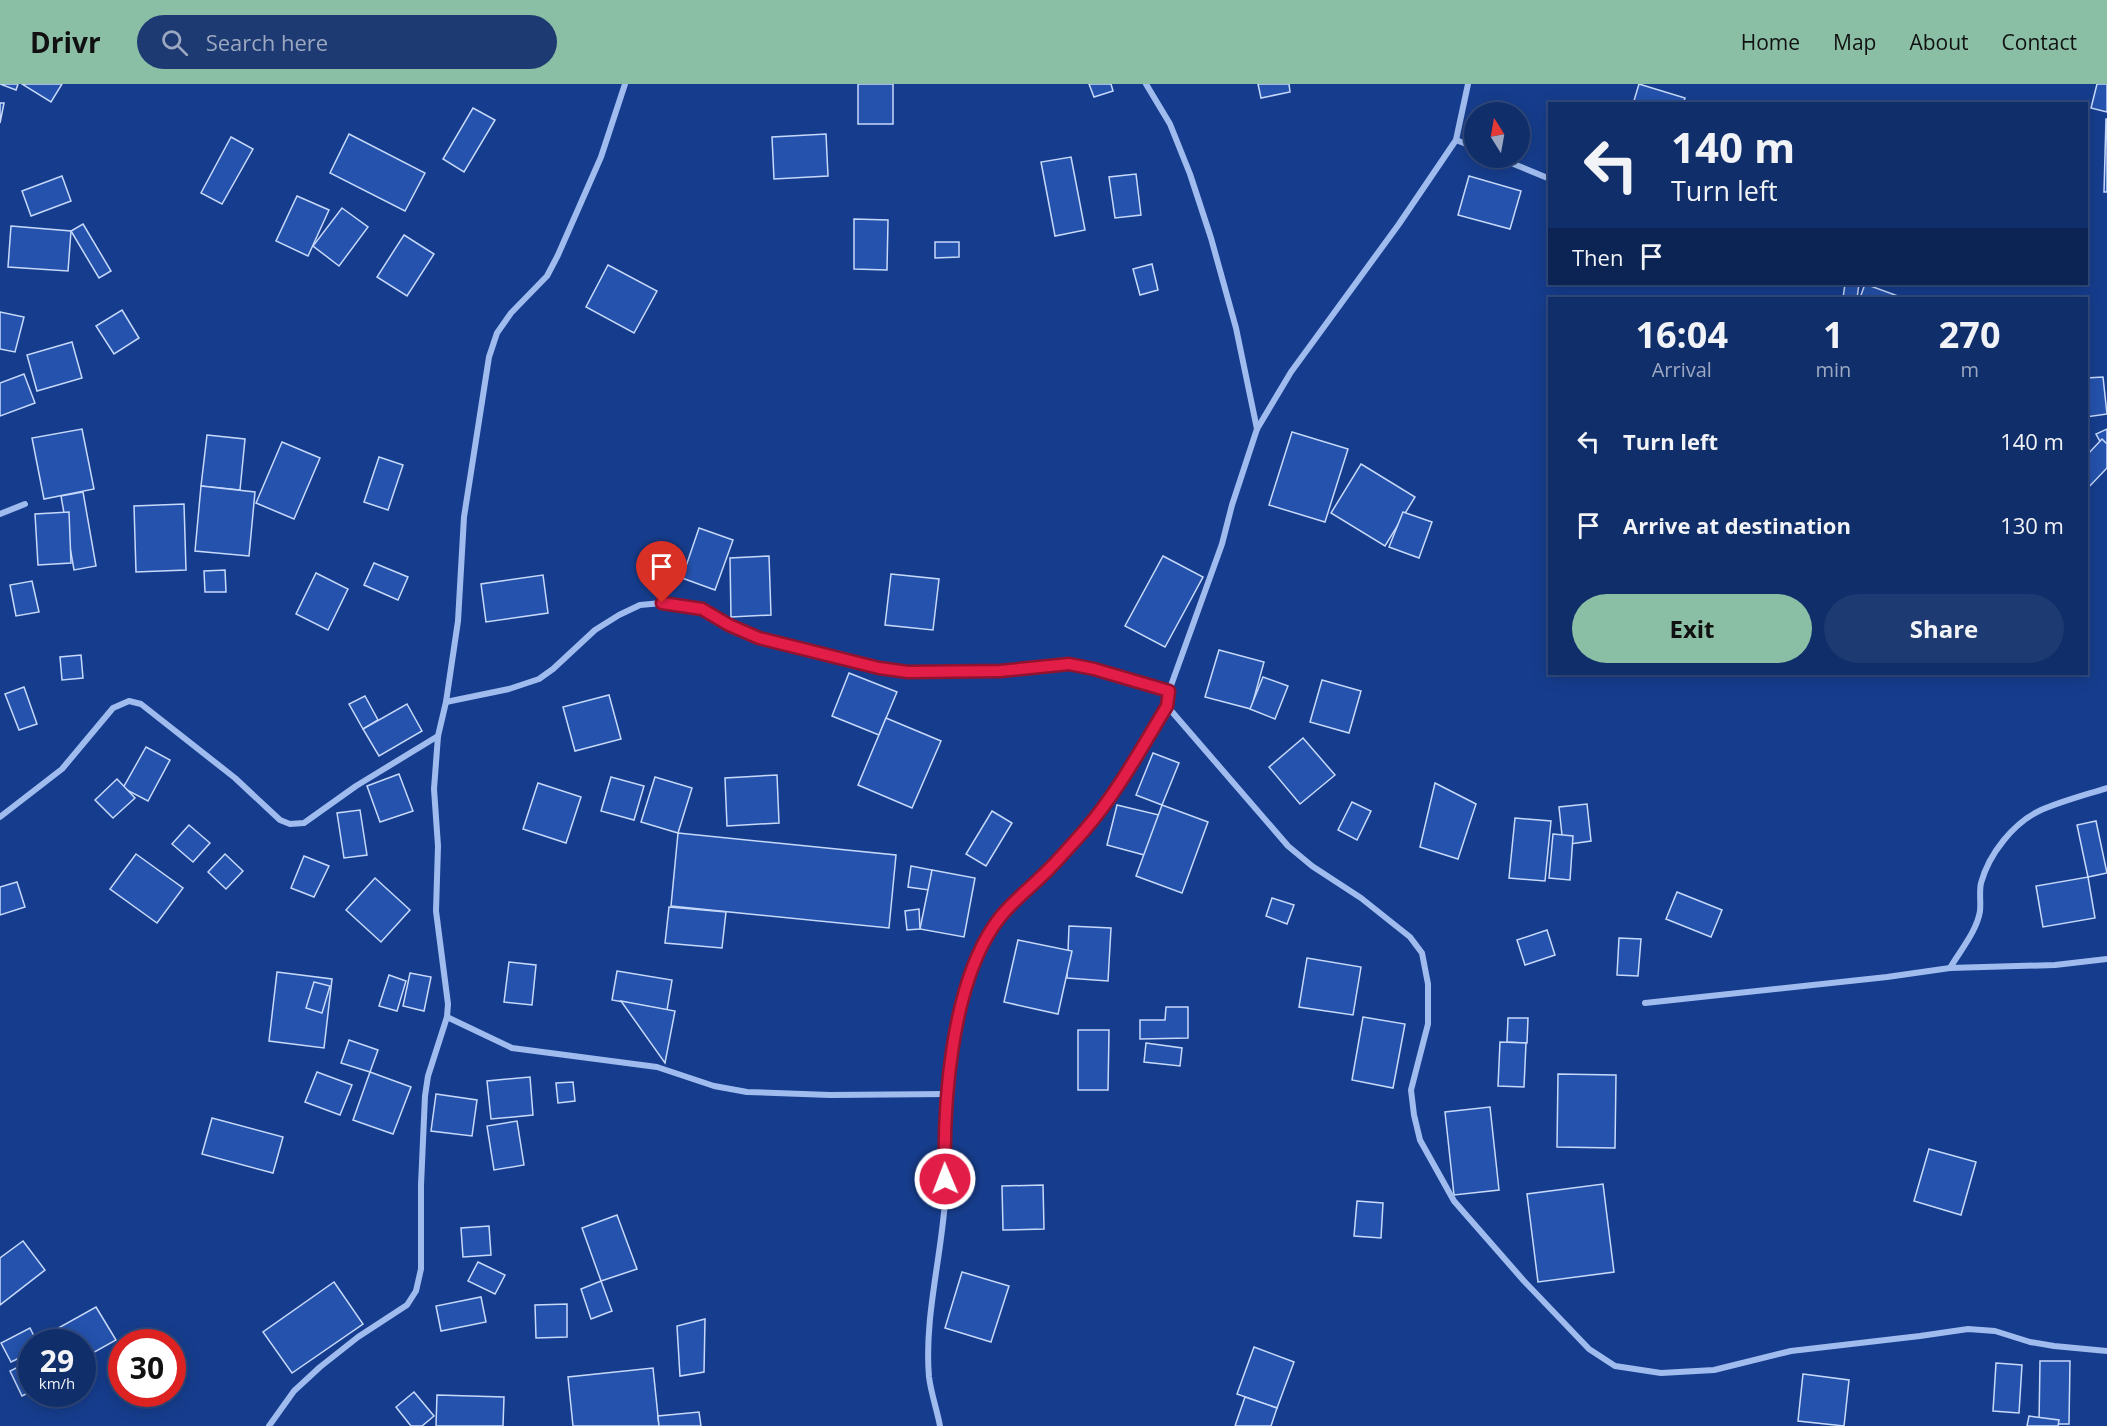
<!DOCTYPE html>
<style>
:root{--surface:#102e6a;--page:#1e3a72;--text:#f1f3f6;--muted:#9ca8c1;--line:#304a7e;--accent:#8abfa5}
body{margin:0;font-family:"Open Sans",sans-serif;background:var(--page);color:var(--text);height:100vh;display:flex;flex-direction:column;font-size:22px;white-space:nowrap}
*{box-sizing:border-box;margin:0}
p{font-size:20px;color:var(--muted)}
.icon{flex:none;width:33px;height:33px;fill:none;stroke:currentColor;stroke-width:2;stroke-linecap:round;stroke-linejoin:round}
.map{position:relative;flex:1;overflow:hidden}
.drawer{position:absolute;left:1548px;top:213px;width:540px;height:378px;display:flex;flex-direction:column;background:var(--surface);border-radius:0px;box-shadow:0 3px 15px #0003,0 0 0 2px var(--line)}
.drawer>*{flex:none}
.guide{position:absolute;left:1548px;top:18px;width:540px;height:183px;border-radius:0px;box-shadow:0 3px 15px #0003,0 0 0 2px var(--line);background:#102e6a;color:var(--text);overflow:hidden}
.needle{width:39px;rotate:349deg}
.fabs{position:absolute;left:1464px;top:18px;display:grid;gap:12px}
.fabs a{display:grid;place-items:center;width:66px;height:66px;border-radius:50%;background:var(--surface);box-shadow:0 3px 15px #0003,0 0 0 2px var(--line);font-size:30px}
.speed{position:absolute;left:18px;top:1245px;display:flex;gap:12px;font-size:30px;font-weight:700;text-align:center}
.speed>*{display:grid;place-content:center;width:78px;height:78px;border-radius:50%;background:var(--surface);box-shadow:0 3px 15px #0003,0 0 0 2px var(--line);line-height:1}
.speed small{font-size:15px;font-weight:400}
.speed .limit{border:9px solid #d22;background:#fff;color:#111}
.pin{position:absolute;display:grid;place-items:center;width:51px;height:51px;color:#fff;margin:-62px -26px;border-radius:50% 50% 50% 0;rotate:-45deg;box-shadow:0 0 6px #0007}
.pin .icon{rotate:45deg}
.me{position:absolute;width:66px;margin:-33px;rotate:359deg;stroke-linejoin:round;filter:drop-shadow(0 0 4px #0008)}
.turn{display:flex;align-items:center;gap:21px;height:126px;padding:0 24px;font-size:27px}
.turn .icon{width:78px;height:78px;stroke-width:2.5}
.turn b{display:block;font-size:42px;line-height:51px}
.then{display:flex;align-items:center;height:57px;padding:0 24px;background:#0003;gap:12px;font-size:22px}
.eta{display:flex;justify-content:space-evenly;align-items:center;height:102px;text-align:center}
.eta b{font-size:36px;font-weight:700;line-height:42px}
.primary-button{display:flex;gap:12px;margin-top:auto;padding:12px 24px}
.primary-button a{flex:1;height:69px;border-radius:36px;background:var(--accent);color:#111;font-size:24px;font-weight:700;line-height:69px;text-align:center}
.primary-button a+a{background:var(--page);color:var(--text)}
ul{padding:0;list-style:none}
li{display:flex;align-items:center;gap:18px;height:84px;padding:0 24px}
li div{flex:1}
li b{display:block;font-size:22px}
li em{font-style:normal}
header{display:flex;align-items:center;gap:36px;box-sizing:border-box;height:84px;padding:0 30px;background:var(--accent);color:#111}
header strong{font-size:28px}
nav{display:flex;gap:33px;margin-inline-start:auto;font-size:21px}
.search{width:420px;height:54px;background:var(--page);display:flex;align-items:center;gap:15px;box-sizing:border-box;padding:0 21px;border-radius:33px;color:var(--muted);font-size:22px}
.map>svg:first-child{display:block}
</style>
<header>
<strong>Drivr</strong>
<div class="search"><svg class="icon" aria-label="search" viewBox="0 0 24 24"><circle cx="10" cy="10" r="6"/><path d="M15 15l6 6"/></svg>Search here</div>
<nav><a>Home</a><a>Map</a><a>About</a><a>Contact</a></nav>
</header>
<div class="map">
<svg width="2107" height="1342" viewBox="0 0 2107 1342">
<rect width="100%" height="100%" fill="#163d8d"/>
<g fill="#2452ac" stroke="#c7d9fb" stroke-width="1.5">
<path d="M0 0H18L16 6Z"/>
<path d="M22 0H62L51 18Z"/>
<rect x="858" y="0" width="35" height="40"/>
<path d="M1089 0H1111L1113 7 1094 13Z"/>
<path d="M1258 0H1289L1290 8 1261 14Z"/>
<path d="M1639 0 1685 14 1683 20H1633Z"/>
<path d="M2097 0H2107V28L2091 24Z"/>
<path d="M0 19H4L0 39Z"/>
<path d="M473 24 495 36 464 88 443 75Z"/>
<path d="M2106 35H2107V108H2104Z"/>
<path d="M349 50 425 89 405 127 330 89Z"/>
<path d="M826 50 828 92 774 95 772 53Z"/>
<path d="M231 53 253 65 222 120 201 109Z"/>
<path d="M1071 73 1085 146 1055 152 1041 78Z"/>
<path d="M1136 90 1141 131 1115 134 1109 93Z"/>
<path d="M62 92 71 117 31 132 22 107Z"/>
<path d="M1469 92 1521 107 1510 145 1458 131Z"/>
<path d="M297 112 329 126 308 172 276 157Z"/>
<path d="M342 124 368 143 339 182 313 162Z"/>
<path d="M854 135 888 136 887 186 854 185Z"/>
<path d="M83 140 111 187 99 194 71 147Z"/>
<path d="M11 142 71 147 68 187 8 183Z"/>
<path d="M404 151 434 170 407 212 377 193Z"/>
<path d="M935 158H959V173L935 174Z"/>
<path d="M1152 180 1158 206 1140 211 1133 185Z"/>
<path d="M608 181 657 207 634 249 586 223Z"/>
<path d="M1845 200H1859L1857 214H1843Z"/>
<path d="M1865 200 1898 212V214H1860Z"/>
<path d="M122 226 139 254 114 270 96 242Z"/>
<path d="M0 228 24 233 15 268 0 265Z"/>
<path d="M72 258 82 294 37 307 27 271Z"/>
<path d="M24 290 35 319 0 332V299Z"/>
<path d="M2103 293 2107 330 2086 333V294Z"/>
<path d="M82 345 94 405 44 415 32 354Z"/>
<path d="M2107 345V370L2096 350Z"/>
<path d="M1292 348 1348 365 1325 438 1269 421Z"/>
<path d="M207 351 245 355 240 406 201 402Z"/>
<path d="M2102 355 2107 360V384L2086 406V372Z"/>
<path d="M282 358 320 374 294 435 256 419Z"/>
<path d="M379 373 403 381 388 426 364 418Z"/>
<path d="M1361 380 1415 413 1385 462 1331 429Z"/>
<path d="M201 402 255 408 249 472 195 467Z"/>
<path d="M83 408 96 482 74 486 61 412Z"/>
<path d="M184 420 186 486 136 488 134 422Z"/>
<path d="M69 428 71 479 38 481 35 430Z"/>
<path d="M1403 428 1432 438 1419 474 1389 463Z"/>
<path d="M699 444 733 456 715 506 682 494Z"/>
<path d="M769 472 771 531 731 533 730 474Z"/>
<path d="M1163 472 1203 493 1165 563 1125 542Z"/>
<path d="M374 479 408 493 398 516 364 501Z"/>
<path d="M225 486 226 508H205L204 487Z"/>
<path d="M316 489 348 505 328 546 296 530Z"/>
<path d="M891 490 939 495 933 546 885 541Z"/>
<path d="M543 491 548 529 486 538 481 500Z"/>
<path d="M32 497 39 528 16 532 10 501Z"/>
<path d="M1219 566 1264 578 1251 625 1205 613Z"/>
<path d="M81 571 83 594 62 596 60 573Z"/>
<path d="M849 589 897 608 879 651 832 632Z"/>
<path d="M1263 593 1288 602 1275 635 1250 625Z"/>
<path d="M1322 596 1361 607 1349 649 1310 638Z"/>
<path d="M24 603 37 640 19 646 5 610Z"/>
<path d="M609 611 621 655 575 667 563 623Z"/>
<path d="M365 612 378 636 363 645 349 620Z"/>
<path d="M407 620 422 647 379 672 363 645Z"/>
<path d="M886 634 941 657 912 724 858 701Z"/>
<path d="M1303 654 1335 691 1300 720 1269 683Z"/>
<path d="M146 663 170 676 148 717 123 704Z"/>
<path d="M1153 669 1179 679 1162 721 1136 711Z"/>
<path d="M399 690 413 727 380 738 367 702Z"/>
<path d="M777 691 779 739 727 742 725 694Z"/>
<path d="M611 693 644 702 634 736 601 727Z"/>
<path d="M655 693 692 704 678 749 641 738Z"/>
<path d="M117 695 135 714 113 734 95 716Z"/>
<path d="M538 699 581 713 566 759 523 745Z"/>
<path d="M1435 699 1476 720 1458 775 1420 763Z"/>
<path d="M1352 718 1371 727 1357 756 1338 746Z"/>
<path d="M1587 720 1591 757 1563 761 1559 723Z"/>
<path d="M1117 721 1159 731 1148 772 1107 761Z"/>
<path d="M1162 721 1208 738 1182 809 1136 792Z"/>
<path d="M360 726 367 771 344 774 337 729Z"/>
<path d="M992 727 1012 739 986 782 966 770Z"/>
<path d="M1515 734 1551 737 1545 797 1509 794Z"/>
<path d="M2096 737 2107 789 2088 793 2077 741Z"/>
<path d="M189 741 210 759 193 778 172 760Z"/>
<path d="M678 749 896 771 889 844 671 822Z"/>
<path d="M1553 750 1573 752 1570 796 1549 794Z"/>
<path d="M136 770 183 804 157 839 110 805Z"/>
<path d="M225 770 243 787 226 805 208 788Z"/>
<path d="M304 772 329 782 314 813 291 804Z"/>
<path d="M911 782 932 786 929 806 908 803Z"/>
<path d="M932 786 975 794 964 853 920 845Z"/>
<path d="M2088 793 2095 834 2043 843 2036 802Z"/>
<path d="M375 794 410 826 381 858 346 826Z"/>
<path d="M17 798 25 823 0 831V803Z"/>
<path d="M1677 808 1722 826 1711 853 1666 835Z"/>
<path d="M1272 814 1294 821 1287 840 1266 832Z"/>
<path d="M669 823 726 828 722 864 665 859Z"/>
<path d="M919 825 920 845 907 846 905 827Z"/>
<path d="M1069 842 1111 844 1108 897 1067 894Z"/>
<path d="M1547 846 1555 871 1525 881 1517 856Z"/>
<path d="M1619 854 1641 855 1638 892 1617 891Z"/>
<path d="M1018 856 1072 867 1058 930 1004 918Z"/>
<path d="M1307 874 1361 883 1353 931 1299 923Z"/>
<path d="M509 878 536 881 532 921 504 918Z"/>
<path d="M617 887 672 896 667 926 612 916Z"/>
<path d="M277 888 332 895 324 964 269 957Z"/>
<path d="M410 889 431 893 424 927 403 922Z"/>
<path d="M389 891 406 897 397 927 379 922Z"/>
<path d="M314 898 330 902 322 929 306 924Z"/>
<path d="M621 917 675 927 665 979Z"/>
<path d="M1166 923H1188V954L1140 955V936H1165Z"/>
<path d="M1363 933 1405 940 1393 1004 1352 996Z"/>
<path d="M1508 934H1528L1527 959 1507 958Z"/>
<path d="M1078 946H1109L1108 1006H1078Z"/>
<path d="M349 956 378 966 370 988 341 979Z"/>
<path d="M1500 958 1526 959 1524 1003 1498 1002Z"/>
<path d="M1146 959 1182 964 1180 982 1144 978Z"/>
<path d="M317 988 352 1001 340 1031 305 1018Z"/>
<path d="M370 988 411 1003 393 1050 353 1036Z"/>
<path d="M1558 990 1616 991 1615 1064 1557 1063Z"/>
<path d="M530 993 533 1031 491 1035 487 997Z"/>
<path d="M573 998 575 1017 558 1019 556 999Z"/>
<path d="M436 1010 477 1016 472 1052 431 1047Z"/>
<path d="M1490 1023 1499 1106 1454 1111 1445 1028Z"/>
<path d="M212 1034 283 1053 273 1089 202 1070Z"/>
<path d="M517 1037 524 1081 494 1086 487 1042Z"/>
<path d="M1929 1065 1976 1078 1961 1131 1914 1117Z"/>
<path d="M1603 1100 1614 1188 1538 1198 1527 1110Z"/>
<path d="M1043 1101 1044 1145 1003 1146 1002 1102Z"/>
<path d="M1357 1117 1383 1119 1381 1154 1354 1152Z"/>
<path d="M617 1131 637 1185 601 1197 582 1144Z"/>
<path d="M489 1142 491 1171 463 1173 461 1144Z"/>
<path d="M23 1157 45 1186 0 1221V1174Z"/>
<path d="M478 1178 505 1191 495 1210 468 1197Z"/>
<path d="M962 1188 1009 1202 991 1258 945 1244Z"/>
<path d="M601 1197 612 1227 591 1235 581 1205Z"/>
<path d="M334 1198 363 1240 292 1289 263 1248Z"/>
<path d="M481 1213 486 1238 441 1247 436 1222Z"/>
<path d="M567 1220V1253L536 1254 535 1221Z"/>
<path d="M96 1223 116 1256 82 1275V1258H48L44 1252Z"/>
<path d="M705 1235 704 1288 680 1292 677 1242Z"/>
<path d="M30 1244 37 1258H32V1268L11 1278 1 1259Z"/>
<path d="M1254 1263 1294 1278 1277 1324 1237 1310Z"/>
<path d="M32 1276V1307L22 1312 10 1287Z"/>
<path d="M2040 1277H2070L2069 1340H2039Z"/>
<path d="M1996 1279 2022 1281 2019 1329 1993 1327Z"/>
<path d="M653 1284 659 1342H573L568 1293Z"/>
<path d="M1803 1290 1849 1296 1844 1342 1798 1337Z"/>
<path d="M414 1308 434 1332 422 1342H411L396 1323Z"/>
<path d="M437 1311 504 1313 503 1342H436Z"/>
<path d="M1245 1313 1277 1324 1271 1342H1235Z"/>
<path d="M699 1328 701 1342H659L658 1332Z"/>
<path d="M2029 1332 2059 1336 2058 1342H2027Z"/>
</g>
<g fill="none" stroke-linecap="round" stroke-linejoin="round">
<g stroke="#a0bcef" stroke-width="6">
<path d="M1146 0 1170 40 1190 90 1211 154 1236 244 1257 345"/>
<path d="M1456 56 1474 63"/>
<path d="M1499 74 1550 95"/>
<path d="M0 430 25 420"/>
<path d="M446 618 509 605 539 595 553 585 595 546 619 531 640 521 662 519 702 525 729 541 759 554 879 584 908 588 1001 587 1069 580 1094 585 1169 607"/>
<path d="M1167 622 1288 762 1312 782 1361 814 1410 853 1422 869 1428 900V940L1411 1006 1414 1031 1420 1056 1454 1117 1524 1197 1589 1265 1615 1282 1661 1289 1714 1286 1791 1267 1920 1252 1968 1245 1995 1247 2030 1258 2054 1262 2107 1267"/>
<path d="M0 733 62 685 113 624 129 617 141 620 235 694 280 736 290 740 304 739 356 702 438 652"/>
<path d="M1950 884C1960 867 1977 847 1980 827 1981 818 1979 808 1981 799 1989 770 2013 739 2041 726 2062 717 2085 711 2107 704"/>
<path d="M1645 919 1887 893 1950 884 2055 881 2107 875"/>
<path d="M447 933 512 964 657 983 714 1002 747 1008 830 1011 947 1010"/>
<path d="M269 1342 294 1307 320 1283 358 1253 407 1221 416 1207 421 1185V1101L425 1012 428 992 447 933 448 920 436 827 438 762 434 705 438 652 446 618 458 537 464 433 489 273 497 249 511 229 547 192 558 171 601 73 625 0"/>
<path d="M940 1342C937 1326 931 1309 929 1293 924 1235 941 1175 945 1117 946 1097 944 1077 944 1058 945 994 957 895 993 842 1008 820 1032 803 1050 784 1062 772 1073 759 1084 746 1117 709 1141 665 1167 622L1169 607 1222 460 1232 421 1257 345 1291 288 1399 140 1456 56 1468 0"/>
</g>
</g>
<g fill="none" stroke-linecap="round" stroke-linejoin="round">
<defs>
<path id="route" d="M662 519 702 525 729 541 759 554 879 584 908 588 1000 587 1069 580 1094 585 1169 607 1167 622C1141 665 1117 709 1084 747 1073 759 1062 772 1050 784 1032 803 1008 820 993 843 951 906 943 1020 945 1095"/>
</defs>
<use href="#route" stroke="#92132f" stroke-width="15"/>
<use href="#route" stroke="#e11d48" stroke-width="10"/>
</g>
</svg>
<div class="fabs">
<a><svg class="needle" viewBox="-14 -14 28 28"><path d="M0-13l5 13h-10z" fill="#e53935"/><path d="M0 13l5-13h-10z" fill="#9ca8c1"/></svg></a>
</div>
<div class="speed"><div>29<small>km/h</small></div><div class="limit">30</div></div>
<div class="pin" style="left:662px;top:519px;background:#d93025"><svg class="icon" aria-label="arrive" viewBox="0 0 24 24"><path d="M6 21V4h12l-3 4 3 4H6"/></svg></div>
<svg class="me" style="left:945px;top:1095px" viewBox="-20 -20 40 40"><circle r="17" fill="#e11d48" stroke="#fff" stroke-width="3"/><path d="M0-11L8 9 0 5-8 9z" fill="#fff"/></svg>
<div class="guide">
<div class="turn"><svg class="icon" aria-label="left" viewBox="0 0 24 24"><path d="M17 20v-9H6M10 6l-5 5 5 5"/></svg><div><b>140 m</b>Turn left</div></div>
<div class="then">Then<svg class="icon" aria-label="arrive" viewBox="0 0 24 24"><path d="M6 21V4h12l-3 4 3 4H6"/></svg></div>
</div>
<section class="drawer">
<div class="eta">
<div><b>16:04</b><p>Arrival</p></div>
<div><b>1</b><p>min</p></div>
<div><b>270</b><p>m</p></div>
</div>
<ul>
<li><svg class="icon" aria-label="left" viewBox="0 0 24 24"><path d="M17 20v-9H6M10 6l-5 5 5 5"/></svg><div><b>Turn left</b></div><em>140 m</em></li>
<li><svg class="icon" aria-label="arrive" viewBox="0 0 24 24"><path d="M6 21V4h12l-3 4 3 4H6"/></svg><div><b>Arrive at destination</b></div><em>130 m</em></li>
</ul>
<div class="primary-button"><a>Exit</a><a>Share</a></div>
</section>
</div>
